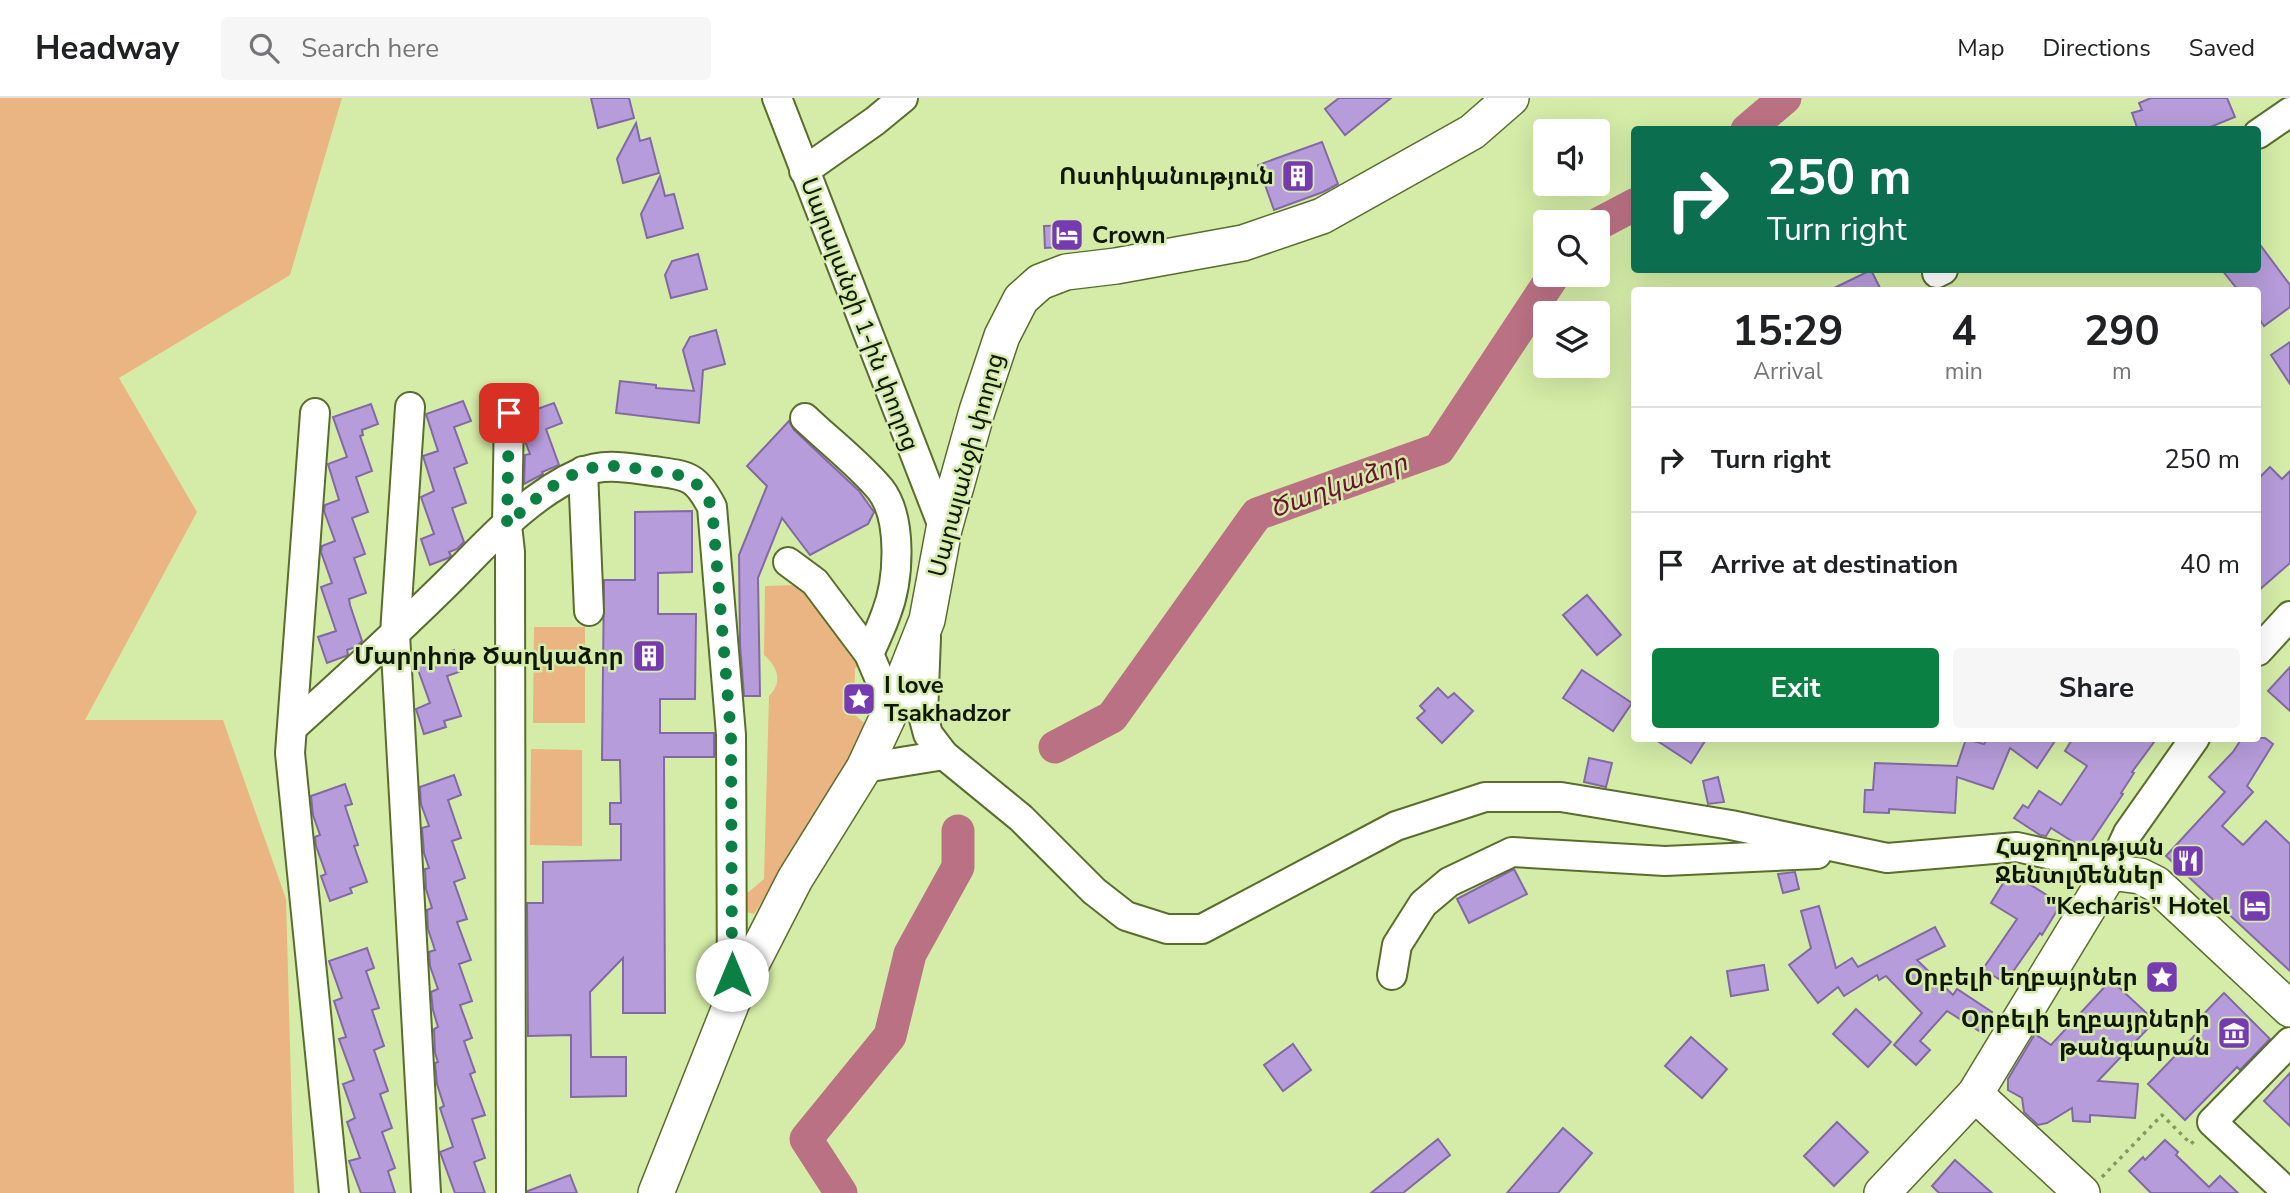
<!DOCTYPE html>
<meta charset="utf-8">
<style>
:root{--surface:#fff;--page:#f6f6f6;--text:#202124;--muted:#757577;--line:#e0e0e0;--accent:#0b8043}
body{margin:0;font-family:"Nunito Sans","Noto Sans Armenian",sans-serif;background:var(--page);color:var(--text);height:100vh;display:flex;flex-direction:column;font-size:26px;white-space:nowrap}
*{box-sizing:border-box;margin:0}
p{font-size:23px;color:var(--muted)}
.icon{flex:none;width:38px;height:38px;fill:none;stroke:currentColor;stroke-width:2;stroke-linecap:round;stroke-linejoin:round}
.map{position:relative;flex:1;overflow:hidden}
.panel{position:absolute;left:1631px;top:189px;width:630px;height:455px;display:flex;flex-direction:column;background:var(--surface);border-radius:7px;box-shadow:0 7px 28px #0002}
.panel>*{flex:none}
.top-card{position:absolute;left:1631px;top:28px;width:630px;height:147px;border-radius:7px;box-shadow:0 7px 28px #0002;background:#0b6e4f;color:#fff;overflow:hidden}
.buttons{position:absolute;left:1533px;top:21px;display:grid;gap:14px}
.buttons a{display:grid;place-items:center;width:77px;height:77px;border-radius:7px;background:var(--surface);box-shadow:0 7px 28px #0002;font-size:35px}
.pin{position:absolute;display:grid;place-items:center;width:60px;height:60px;color:#fff;margin:-30px;border-radius:14px;box-shadow:0 4px 10px #0006}
.me{position:absolute;width:77px;margin:-38px;rotate:0deg;stroke-linejoin:round;filter:drop-shadow(0 0 5px #0008)}
.turn{display:flex;align-items:center;gap:24px;height:147px;padding:0 21px;font-size:32px}
.turn .icon{width:91px;height:91px;stroke-width:2.5}
.turn b{display:block;font-size:49px;line-height:60px}
.eta{display:flex;justify-content:space-evenly;align-items:center;height:119px;text-align:center}
.eta b{font-size:42px;font-weight:700;line-height:49px}
.primary-button{display:flex;gap:14px;margin-top:auto;padding:14px 21px}
.primary-button a{flex:1;height:80px;border-radius:7px;background:var(--accent);color:#fff;font-size:28px;font-weight:700;line-height:80px;text-align:center}
.primary-button a+a{background:var(--page);color:var(--text)}
ul{padding:0;list-style:none}
li{display:flex;align-items:center;gap:21px;height:105px;padding:0 21px;border-top:2px solid var(--line)}
li div{flex:1}
li b{display:block;font-size:26px}
li em{font-style:normal}
header{display:flex;align-items:center;gap:42px;box-sizing:border-box;height:98px;padding:0 35px;background:var(--surface);border-bottom:2px solid var(--line)}
header strong{font-size:33px}
nav{display:flex;gap:38px;margin-inline-start:auto;font-size:24px}
.search{width:490px;height:63px;background:var(--page);display:flex;align-items:center;gap:18px;box-sizing:border-box;padding:0 24px;border-radius:7px;color:var(--muted);font-size:26px}
.map>svg:first-child{display:block}
</style>
<header>
<strong>Headway</strong>
<div class="search"><svg class="icon" aria-label="search" viewBox="0 0 24 24"><circle cx="10" cy="10" r="6"/><path d="M15 15l6 6"/></svg>Search here</div>
<nav><a>Map</a><a>Directions</a><a>Saved</a></nav>
</header>
<div class="map">
<svg width="2290" height="1095" viewBox="0 0 2290 1095">
<rect width="100%" height="100%" fill="#d4eca7"/>
<g fill="#eab583">
<path d="M0 0H342L290 177 119 280 197 414 85 622H223L286 801 294 1095H0Z"/>
<path d="M798 487 812 493 863 565 855 570 854 616 870 630 754 816 742 813 744 798 764 781 769 598C783 584 778 569 764 557L765 488Z"/>
<path d="M534 529H585V625H533Z"/>
<path d="M531 651 582 652V748L530 747Z"/>
</g>
<g fill="none" stroke-linecap="round" stroke-linejoin="round">
<g stroke="#ba7184" stroke-width="33">
<path d="M1747 32 1785 0"/>
<path d="M1598 126 1634 107"/>
<path d="M1055 649 1112 619 1257 416 1439 351 1554 177"/>
<path d="M841 1095 806 1041 890 938 910 856 958 769V733"/>
</g>
</g>
<g fill="#b69cda" stroke="#8369a4" stroke-width="2">
<path d="M591 0H629L634 20 598 30Z"/>
<path d="M1339 0H1391L1345 37 1325 11Z"/>
<path d="M2151 0H2227L2235 19 2203 32H2138L2132 15 2142 12 2139 5Z"/>
<path d="M636 25 640 43 650 40 659 75 623 85 617 61Z"/>
<path d="M1322 44 1338 86 1323 94 1274 112 1258 67Z"/>
<path d="M660 78 665 98 674 96 683 130 647 140 641 116Z"/>
<path d="M1076 127 1077 148 1045 150 1044 128Z"/>
<path d="M2258 144 2290 187V209L2264 228 2258 219V192H2238L2222 172H2258Z"/>
<path d="M698 156 707 191 671 200 665 177 672 163Z"/>
<path d="M1871 172 1881 192H1830Z"/>
<path d="M716 232 725 266 703 272 699 325 616 315 620 283 656 287V290L694 293 683 252 690 239Z"/>
<path d="M2290 244V286L2271 257Z"/>
<path d="M463 303 471 323 454 329 467 365 454 370 466 405 452 410 464 444 457 451 449 454 451 458 448 460 430 467 421 441 434 436 421 399 434 393 423 358 438 353 426 316Z"/>
<path d="M554 305 562 325 546 331 559 367 542 374 543 376 524 386 525 357 530 356 525 343 526 315Z"/>
<path d="M371 306 378 326 362 332 363 337 360 338 372 373 356 379 368 414 352 420 365 456 354 460 366 495 349 501 350 507 362 543 356 549 347 552 348 556 346 558 327 565 318 539 336 533 321 489 332 485 321 454 322 448 335 443 324 413 325 407 339 402 328 366 347 359 333 319Z"/>
<path d="M789 323 794 332 859 393 874 414 868 426 810 457 782 420 758 480 760 598H744L740 546 739 457 767 388 747 368Z"/>
<path d="M2270 369 2282 381 2290 373V465L2258 493V381Z"/>
<path d="M692 413V474L658 475V516H696L695 601H660V635H714V659H664L665 915H623V860L590 894 591 959H626V998L571 999V937L528 938 527 805H543V764L621 762V726H610V705H621L620 662H602L604 482H635V414Z"/>
<path d="M1587 497 1621 537 1597 557 1563 517Z"/>
<path d="M454 552 462 573 447 578 461 618 444 623 446 629 424 636 416 611 430 605 416 566Z"/>
<path d="M2290 569V613L2268 593Z"/>
<path d="M1582 572 1632 605 1613 633 1563 600Z"/>
<path d="M1438 590 1448 600 1454 595 1473 613 1442 645 1417 620 1425 613 1420 608Z"/>
<path d="M1653 640H1707L1691 665Z"/>
<path d="M1988 640H2057L2037 670 2010 650 1993 691 1957 679 1955 715 1889 711V715L1864 714 1865 692H1873L1875 665 1957 668 1966 641 1984 646Z"/>
<path d="M2073 640H2157L2132 674 2134 675 2121 695 2123 696 2088 748 2075 745 2051 730 2046 738 2040 737 2014 720 2023 707 2028 710 2039 693 2061 707 2087 668 2065 653Z"/>
<path d="M2242 640H2265L2273 646 2247 688 2253 694 2222 728 2243 747 2266 723 2290 746V873L2166 758 2225 694 2209 679 2233 654Z"/>
<path d="M1589 660 1612 665 1606 689 1584 684Z"/>
<path d="M454 677 461 697 448 702 461 740 452 743 465 780 454 784 467 821 457 824 471 862 459 866 472 903 460 907 472 940 464 943 475 974 470 976 485 1017 472 1021 485 1060 474 1064 485 1095H455L440 1054 453 1049 440 1010 444 1008 437 986 435 965 438 964 435 955 434 931 438 929 433 912 431 894 438 891 430 868 429 854 435 852 428 831 427 812 432 810 426 791 425 771 429 770 424 755 422 730 429 728 421 706 420 689Z"/>
<path d="M1718 679 1724 704 1708 706 1703 683Z"/>
<path d="M345 686 352 706 345 708 358 747 354 748 367 784 350 790 352 795 330 803 321 778 326 776 316 748 315 739 320 737 313 717 311 698Z"/>
<path d="M1514 771 1527 796 1469 825 1457 801Z"/>
<path d="M1795 774 1799 791 1783 795 1778 776Z"/>
<path d="M2010 774 2061 806 2042 837 2040 835 2005 885 1983 871 2017 821 1991 805Z"/>
<path d="M1819 808 1836 870 1852 860 1858 869 1935 829 1945 848 1917 862 1953 897 1957 891 1992 914 1979 933 1947 913 1920 943 1930 952 1916 967 1894 947 1922 915 1886 878 1879 882 1877 877 1844 898 1838 889 1818 905 1789 867 1811 850 1801 813Z"/>
<path d="M367 850 374 870 366 873 379 910 372 912 384 948 374 952 388 993 380 996 392 1030 382 1034 395 1070 388 1073 395 1095H361L349 1063 360 1060 347 1024 355 1020 343 986 354 982 339 941 346 939 334 903 342 900 329 863Z"/>
<path d="M1764 867 1768 892 1731 898 1727 873Z"/>
<path d="M2111 882 2155 923 2098 983 2138 986 2135 1020 2090 1017V1024L2073 1023 2072 1010 2047 1025 2038 1027 2024 1014 2022 1000 2008 992V981L2035 936 2051 947Z"/>
<path d="M2224 895 2270 941 2240 972 2237 969 2185 1022 2148 986 2200 932 2194 926Z"/>
<path d="M1856 911 1891 944 1868 969 1833 936Z"/>
<path d="M1691 939 1727 971 1702 1000 1665 968Z"/>
<path d="M1293 946 1311 972 1283 993 1264 967Z"/>
<path d="M2290 975V1028L2264 1003Z"/>
<path d="M1837 1024 1868 1054 1834 1088 1804 1058Z"/>
<path d="M1563 1030 1592 1055 1558 1095H1507Z"/>
<path d="M1438 1041 1450 1057 1403 1095H1371Z"/>
<path d="M2165 1042 2178 1054 2176 1057 2209 1089 2220 1078 2238 1095H2151L2129 1073 2143 1059 2145 1062Z"/>
<path d="M1955 1062 1992 1095H1939L1932 1088Z"/>
<path d="M570 1077 577 1095H528V1093Z"/>
</g>
<g fill="none" stroke-linecap="round" stroke-linejoin="round">
<defs>
<g id="minor">
<path d="M777 0 944 431"/>
<path d="M2258 36 2290 14"/>
<path d="M804 73 875 23 903 0"/>
<path d="M1937 175 1943 172"/>
<path d="M410 309 395 536 426 1095"/>
<path d="M315 315 290 655 334 1095"/>
<path d="M509 315 507 427 510 454 511 1095"/>
<path d="M805 320C829 343 858 365 880 391 903 420 899 483 886 516 881 530 875 543 869 556"/>
<path d="M583 373 589 513"/>
<path d="M788 464 815 484 869 556 892 610"/>
<path d="M926 539 923 617 928 636 944 657 1021 720 1094 793 1126 818 1167 831H1202L1396 728 1485 699H1561L1731 727 1887 760 2017 749 2088 765 2110 774 2128 735 2195 640"/>
<path d="M2258 553 2290 518"/>
<path d="M294 628C344 583 394 537 442 490 484 449 525 399 580 375 604 364 629 370 653 373 687 378 695 376 712 409L731 637 732 901"/>
<path d="M864 670 944 657"/>
<path d="M1392 877 1397 847 1423 806 1449 784 1512 754 1665 763 1817 756"/>
<path d="M2288 1095 2212 1024 2290 944"/>
</g>
<g id="major">
<path d="M1975 996 2082 1095"/>
<path d="M656 1095 732 904 795 781 864 670 892 610 927 522 944 431 977 313 1002 238 1021 201 1040 184 1066 174 1116 168 1243 145 1322 118 1472 34 1511 0"/>
<path d="M1882 1095 1975 996 2110 774 2140 778 2156 786 2290 911"/>
</g>
</defs>
<use href="#minor" stroke="#596d2c" stroke-width="32"/>
<use href="#major" stroke="#596d2c" stroke-width="38"/>
<path stroke="#869765" stroke-width="3.5" stroke-dasharray="3.5 5" stroke-linecap="butt" d="M2102 1079 2162 1017 2191 1046 2196 1041"/>
<use href="#minor" stroke="#fff" stroke-width="28"/>
<use href="#major" stroke="#fff" stroke-width="35"/>
</g>
<g fill="none" stroke-linecap="round" stroke-linejoin="round">
<path stroke="#0b8043" stroke-width="12" stroke-dasharray="0 21.6" d="M509 315 507 427C534 401 573 365 614 368 626 368 639 371 652 373 686 378 695 376 712 409L731 637 732 877"/>
</g>
<defs>
<symbol id="building-square" viewBox="-11 -11 22 22"><rect x="-9" y="-9" width="18" height="18" rx="4" fill="#773bb1" stroke="#d4eca7"/><path d="M-4-6H4V6H1V3H-1V6H-4ZM-2.5-4.3h1.7v1.8h-1.7ZM.8-4.3h1.7v1.8H.8ZM-2.5-1h1.7V.8h-1.7ZM.8-1h1.7V.8H.8Z" fill="#fff"/></symbol>
<symbol id="hotel-square" viewBox="-11 -11 22 22"><rect x="-9" y="-9" width="18" height="18" rx="4" fill="#773bb1" stroke="#d4eca7"/><path d="M-6-4.5h1.5V1H6V5H4.5V3h-9V5H-6ZM-4 0a1.8 1.8 0 1 1 3.6 0ZM.5 0V-2.5h3Q6-2.5 6 0Z" fill="#fff"/></symbol>
<symbol id="sight-square" viewBox="-11 -11 22 22"><rect x="-9" y="-9" width="18" height="18" rx="4" fill="#773bb1" stroke="#d4eca7"/><path d="M0-6L1.8-2.2L6-1.7L2.9 1.2L3.7 5.4L0 3.3L-3.7 5.4L-2.9 1.2L-6-1.7L-1.8-2.2Z" fill="#fff"/></symbol>
<symbol id="restaurant-square" viewBox="-11 -11 22 22"><rect x="-9" y="-9" width="18" height="18" rx="4" fill="#773bb1" stroke="#d4eca7"/><path d="M-5-6h1v4h1v-4h1v4h1v-4h1v5L-1.5 .5V6h-2V.5L-5-1ZM5-6V6H3V1.5H1.5Q1.5-4 5-6Z" fill="#fff"/></symbol>
<symbol id="museum-square" viewBox="-11 -11 22 22"><rect x="-9" y="-9" width="18" height="18" rx="4" fill="#773bb1" stroke="#d4eca7"/><path d="M0-6L6-3V-2H-6V-3ZM-5-1h2V3h-2ZM-1-1h2V3h-2ZM3-1h2V3H3ZM-6 4H6V6H-6Z" fill="#fff"/></symbol>
</defs>
<g fill-rule="evenodd">
<use href="#building-square" x="1279" y="59" width="38" height="38"/>
<use href="#hotel-square" x="1048" y="118" width="38" height="38"/>
<use href="#building-square" x="630" y="539" width="38" height="38"/>
<use href="#sight-square" x="840" y="582" width="38" height="38"/>
<use href="#restaurant-square" x="2169" y="744" width="38" height="38"/>
<use href="#hotel-square" x="2236" y="789" width="38" height="38"/>
<use href="#sight-square" x="2143" y="860" width="38" height="38"/>
<use href="#museum-square" x="2215" y="916" width="38" height="38"/>
</g>
<g text-anchor="middle" stroke-width="5" stroke-linejoin="round" paint-order="stroke">
<g font-size="24" font-weight="bold" fill="#101700" stroke="#d4eca7" text-anchor="end">
<text x="1274" y="86">Ոստիկանություն</text>
<text x="1092" y="145" text-anchor="start">Crown</text>
<text x="624" y="566">Մարրիոթ Ծաղկաձոր</text>
<text x="884" y="595" text-anchor="start">I love<tspan x="884" dy="28">Tsakhadzor</tspan></text>
<text x="2164" y="757">Հաջողության<tspan x="2164" dy="28">Ջենտլմեններ</tspan></text>
<text x="2230" y="816">"Kecharis" Hotel</text>
<text x="2138" y="887">Օրբելի եղբայրներ</text>
<text x="2210" y="929">Օրբելի եղբայրների<tspan x="2210" dy="28">թանգարան</tspan></text>
</g>
<g font-size="24" fill="#101700" stroke="#d4eca7">
<text transform="translate(860 216) rotate(69)" y="8">Սարալանջի 1-ին փողոց</text>
<text transform="translate(966 367) rotate(-75)" y="8">Սարալանջի փողոց</text>
</g>
<g font-size="26" font-style="italic" fill="#6a1134" stroke="#d4eca7">
<text transform="translate(1338 387) rotate(-20)" y="9">Ծաղկաձոր</text>
</g>
</g>
</svg>
<div class="buttons">
<a><svg class="icon" aria-label="sound" viewBox="0 0 24 24"><path d="M4 9h4l5-4v14l-5-4H4zM17 9q2 3 0 6"/></svg></a>
<a><svg class="icon" aria-label="search" viewBox="0 0 24 24"><circle cx="10" cy="10" r="6"/><path d="M15 15l6 6"/></svg></a>
<a><svg class="icon" aria-label="layers" viewBox="0 0 24 24"><path d="M12 4l9 5-9 5-9-5zM3 14l9 5 9-5"/></svg></a>
</div>
<div class="pin" style="left:509px;top:315px;background:#d93025"><svg class="icon" aria-label="arrive" viewBox="0 0 24 24"><path d="M6 21V4h12l-3 4 3 4H6"/></svg></div>
<svg class="me" style="left:732px;top:877px" viewBox="-20 -20 40 40"><circle r="19" fill="#fff"/><path d="M0-13L10 11 0 6-10 11z" fill="#0b8043"/></svg>
<div class="top-card">
<div class="turn"><svg class="icon" aria-label="right" viewBox="0 0 24 24"><path d="M7 20v-9h11M14 6l5 5-5 5"/></svg><div><b>250 m</b>Turn right</div></div>
</div>
<section class="panel">
<div class="eta">
<div><b>15:29</b><p>Arrival</p></div>
<div><b>4</b><p>min</p></div>
<div><b>290</b><p>m</p></div>
</div>
<ul>
<li><svg class="icon" aria-label="right" viewBox="0 0 24 24"><path d="M7 20v-9h11M14 6l5 5-5 5"/></svg><div><b>Turn right</b></div><em>250 m</em></li>
<li><svg class="icon" aria-label="arrive" viewBox="0 0 24 24"><path d="M6 21V4h12l-3 4 3 4H6"/></svg><div><b>Arrive at destination</b></div><em>40 m</em></li>
</ul>
<div class="primary-button"><a>Exit</a><a>Share</a></div>
</section>
</div>
